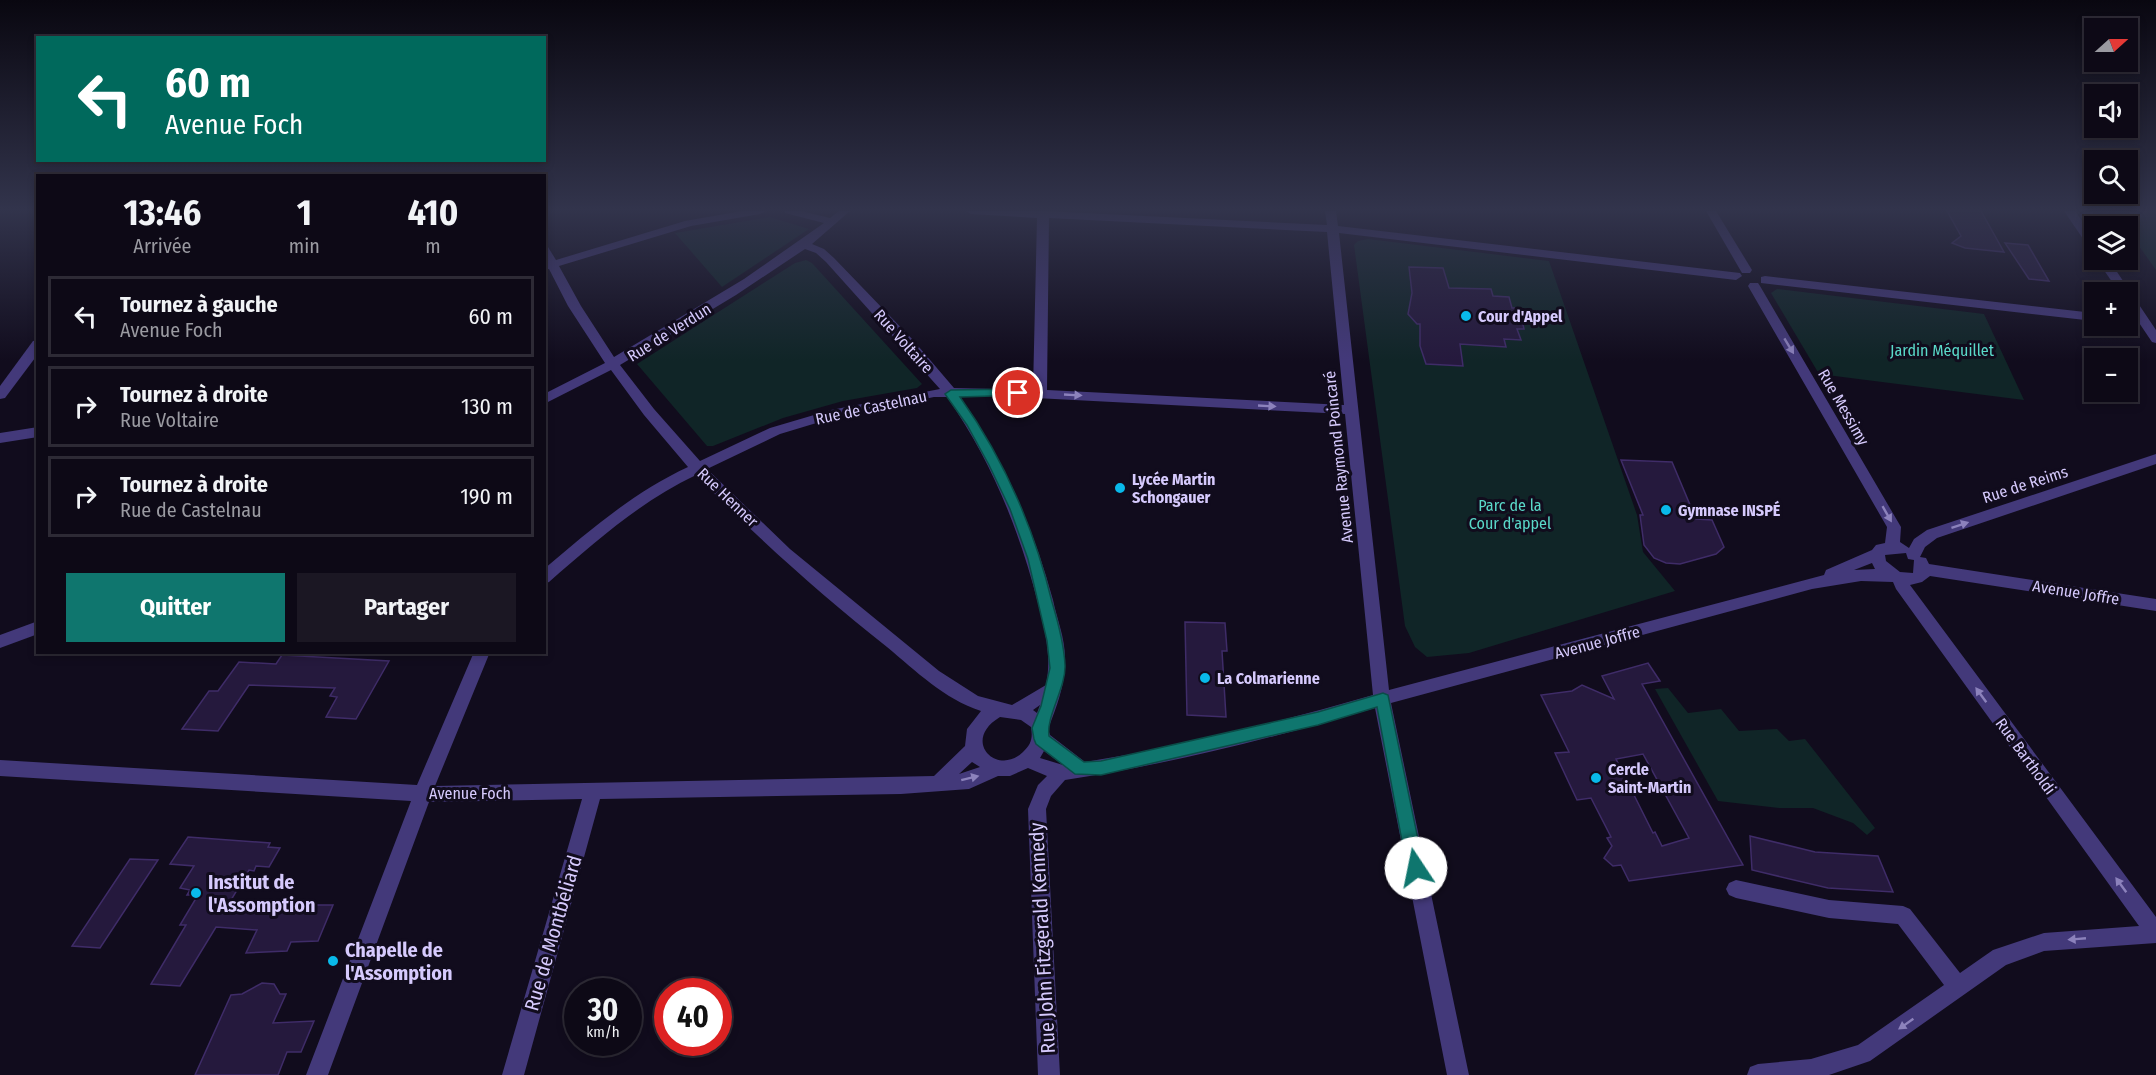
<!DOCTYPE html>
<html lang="fr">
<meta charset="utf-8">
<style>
:root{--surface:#0d0916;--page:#1b1723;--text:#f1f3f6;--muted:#9a9aa1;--line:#2d2a35;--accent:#0f766e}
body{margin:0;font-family:"Fira Sans Condensed",sans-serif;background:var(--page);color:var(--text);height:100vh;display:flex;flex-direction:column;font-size:22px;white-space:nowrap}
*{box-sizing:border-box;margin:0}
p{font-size:20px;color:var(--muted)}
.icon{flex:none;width:33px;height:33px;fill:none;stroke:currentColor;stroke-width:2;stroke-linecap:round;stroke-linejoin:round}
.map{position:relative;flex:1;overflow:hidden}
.sheet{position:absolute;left:36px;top:174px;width:510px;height:480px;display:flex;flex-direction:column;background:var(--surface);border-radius:0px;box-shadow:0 3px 9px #0003,0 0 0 2px var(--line)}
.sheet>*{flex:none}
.top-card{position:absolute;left:36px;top:36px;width:510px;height:126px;border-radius:0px;box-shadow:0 3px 9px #0003,0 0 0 2px var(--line);background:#00695c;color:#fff;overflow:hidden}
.needle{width:39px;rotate:69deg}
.fabs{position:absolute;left:2084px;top:18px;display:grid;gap:12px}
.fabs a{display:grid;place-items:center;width:54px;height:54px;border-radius:0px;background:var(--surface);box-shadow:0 3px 9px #0003,0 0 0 2px var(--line);font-size:30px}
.speed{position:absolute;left:564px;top:978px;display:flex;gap:12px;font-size:30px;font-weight:700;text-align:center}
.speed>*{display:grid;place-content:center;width:78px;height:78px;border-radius:50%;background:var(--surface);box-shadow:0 3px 9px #0003,0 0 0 2px var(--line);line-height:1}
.speed small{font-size:15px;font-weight:400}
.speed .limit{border:9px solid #d22;background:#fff;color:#111}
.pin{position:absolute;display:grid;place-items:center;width:51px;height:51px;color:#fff;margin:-26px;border:3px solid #fff;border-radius:50%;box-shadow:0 2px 6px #0007}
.me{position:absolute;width:66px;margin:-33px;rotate:349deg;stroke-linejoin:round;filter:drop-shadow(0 0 4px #0008)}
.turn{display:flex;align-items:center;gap:21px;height:126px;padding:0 30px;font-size:27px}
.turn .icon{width:78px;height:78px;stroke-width:2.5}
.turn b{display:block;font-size:42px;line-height:51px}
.eta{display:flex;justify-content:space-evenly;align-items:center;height:102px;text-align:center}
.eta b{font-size:36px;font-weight:700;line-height:42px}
.action{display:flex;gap:12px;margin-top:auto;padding:12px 30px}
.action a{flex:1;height:69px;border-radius:0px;background:var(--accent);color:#fff;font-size:24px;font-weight:700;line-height:69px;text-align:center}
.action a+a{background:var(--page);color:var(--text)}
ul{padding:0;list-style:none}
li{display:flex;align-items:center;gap:18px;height:81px;margin:0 12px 9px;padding:0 18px;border:3px solid var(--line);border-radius:0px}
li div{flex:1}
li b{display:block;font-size:22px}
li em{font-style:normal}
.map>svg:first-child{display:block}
</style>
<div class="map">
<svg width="2156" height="1075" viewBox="0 0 2156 1075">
<rect width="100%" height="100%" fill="#110c1d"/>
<g fill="#102527">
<path d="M2114 211H2156V270Z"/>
<path d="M770 217 809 229 722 287 675 233Z"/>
<path d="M1368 239 1549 261 1637 515 1643 552 1675 591 1469 653 1427 657 1415 647 1405 626 1354 245 1358 241Z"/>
<path d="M806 260 812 263 922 384 917 388 843 401 783 418 713 446H707L637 364 795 263Z"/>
<path d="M1777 289 1984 314 2024 400 1819 374 1771 293Z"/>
<path d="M1668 688 1688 713 1721 709 1739 731 1777 729 1789 741 1805 739 1875 828 1867 835 1853 823 1813 808H1779L1718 801 1655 689Z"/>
</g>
<g fill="#25193d" stroke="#3f2c68" stroke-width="1.5" fill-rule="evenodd">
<path d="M1947 211H1981L2004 252 1965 248 1952 243 1961 236Z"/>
<path d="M2005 243 2028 245 2049 281 2029 279Z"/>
<path d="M1409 267 1443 268 1449 288 1491 289 1493 296 1509 297 1512 308H1519L1524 329H1517L1521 340 1504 339 1506 347 1460 344 1463 366 1426 364 1420 346V324H1417L1408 314 1412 293Z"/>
<path d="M1621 460 1672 462 1696 519 1712 520 1724 547 1716 554 1680 564 1666 563 1654 558 1644 545 1640 515H1643Z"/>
<path d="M1185 622 1225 623 1227 651H1222L1226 717 1187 715Z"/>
<path d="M282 655 389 661 356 719 326 717 337 697 330 696 335 688 249 685 218 731 182 729 209 691H218L239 662 276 664Z"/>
<path d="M1648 663 1660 681 1642 684 1743 865 1629 881 1621 865 1613 866 1604 858 1612 846 1607 838 1611 837 1591 798 1577 800 1555 753 1569 752 1541 695 1572 691 1582 685 1614 699 1602 676ZM1643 754 1689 838 1662 846 1655 832 1653 833 1616 759Z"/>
<path d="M1750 836 1815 852 1878 856 1893 892 1828 888 1752 870Z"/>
<path d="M188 837 270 843 268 847 280 848 269 867 256 866 254 871 249 870 225 910 265 914 272 900H310L308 905H333L318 941 291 942 287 951 246 953 257 930 216 927 180 986 151 984 186 925H180L198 895H187L190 890 180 888 194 866 170 864Z"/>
<path d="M130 859 158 860 100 948 72 946Z"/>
<path d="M262 983 274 984 280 994H286L273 1023 314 1021 301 1052H287L278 1075H195L231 995 242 994Z"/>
</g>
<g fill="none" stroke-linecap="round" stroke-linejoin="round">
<g fill="#43397a" fill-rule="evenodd">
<path d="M742 211H766L760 214 691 226 559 266 581 306 614 357 744 279 824 223 785 213 784 211H801L830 218 839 211H850L812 244 824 249 834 258 913 340 954 388 1033 390 1037 218 971 214 966 211H1043L1327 225 1325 211H1336L1338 226 1740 273 1742 276 1736 280 1339 233 1389 690 1824 575 1826 570 1872 550 1876 545 1885 543 1887 527 1748 286 1750 283H1758L1760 286 1901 527 1900 542 1909 548 1914 539 1927 530 2156 454V464L1937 538 1925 547 1920 557 1926 558 1929 564 2156 599V611L1930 576 1922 582 1910 585 2156 917V943L2044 951 2006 965 1870 1061 1829 1075H1747L1750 1067 1758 1064 1811 1059 1858 1045 1944 985 1898 924 1829 918 1736 898 1729 895 1726 889 1729 883 1736 880 1829 900 1903 906 1910 909 1960 973 1993 950 2044 933 2139 926 1896 589 1893 582 1861 581 1812 589 1391 703 1469 1075H1447L1375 708C1273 738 1170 764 1065 780L1051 796 1046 809 1060 1075H1038L1028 809 1038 785 1047 776 1028 768 1010 776H998L969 789 901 794 600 799 524 1075H502L582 799 429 802 328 1075H306L411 801 0 776V760L417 785 474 652H490L435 786 934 776 965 746 967 729 981 711C944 699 916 671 887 647 819 593 756 537 696 475 641 501 595 542 549 582L544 584V569C590 530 634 492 688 467L644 415 611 370 544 404V394L605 363 568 306 549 269 544 270V246L548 247 556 260 685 221ZM1049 218 1327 232 1344 405 1047 390ZM805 249 816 253 826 262 940 389 831 410 770 428 700 461 654 409 620 365 736 295ZM996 396 1345 414 1373 695C1279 722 1182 747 1085 762L1050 735 1048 729C1057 706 1066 682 1065 658 1065 638 1057 619 1053 600 1033 527 1004 459 960 397ZM934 397H947C991 460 1019 529 1038 603 1045 631 1052 656 1046 685L1012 705 978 696 939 671 790 549 707 469 780 434 833 418ZM1906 553 1908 559 1914 560 1913 573 1900 572 1886 561 1885 555ZM1872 563 1875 569 1854 570ZM1040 705 1037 713 1033 710ZM1000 717 1021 720 1031 727C1033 739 1031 744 1023 752 998 777 960 741 1000 717ZM1044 751 1063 765 1040 758ZM972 762 980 767 959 774Z"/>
<path d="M1706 211H1716L1752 270 1750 273H1742Z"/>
<path d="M2064 211H2075L2094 238V250L2090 249Z"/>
<path d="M2097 260H2109L2156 330V343L2152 342 2127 305V292H2119Z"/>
<path d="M1765 276 2094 313V321L1761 283V277Z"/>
<path d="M38 340V354L5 398 0 399V386L33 341Z"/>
<path d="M38 427V437L0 443V433Z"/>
<path d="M38 621V634L0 648V635Z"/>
</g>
</g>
<defs><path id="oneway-solid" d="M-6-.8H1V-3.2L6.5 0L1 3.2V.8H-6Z" transform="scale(1.5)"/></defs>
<g fill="#8c82bc">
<use href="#oneway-solid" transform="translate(1789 346) rotate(59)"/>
<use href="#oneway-solid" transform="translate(1073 395) rotate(3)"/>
<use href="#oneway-solid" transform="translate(1267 406) rotate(3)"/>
<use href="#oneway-solid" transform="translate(1887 514) rotate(60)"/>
<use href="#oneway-solid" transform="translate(1960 525) rotate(-18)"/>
<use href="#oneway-solid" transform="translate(1981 695) rotate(-126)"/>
<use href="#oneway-solid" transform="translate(970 778) rotate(-14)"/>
<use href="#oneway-solid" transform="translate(2121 885) rotate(-126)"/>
<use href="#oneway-solid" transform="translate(2077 939) rotate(175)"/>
<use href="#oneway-solid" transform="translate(1906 1024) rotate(145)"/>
</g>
<linearGradient id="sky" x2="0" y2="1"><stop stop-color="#090710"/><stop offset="0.58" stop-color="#32344c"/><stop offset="1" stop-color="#32344c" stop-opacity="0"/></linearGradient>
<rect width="2156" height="361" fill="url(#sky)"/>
<path fill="#0f766e" stroke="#0a4d48" stroke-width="1.5" d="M1018 389 1022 390V395L960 397C1004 459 1034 528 1052 602 1058 622 1064 643 1065 665 1066 688 1046 716 1049 736L1084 762 1101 761 1318 712 1383 693 1388 695 1424 868 1422 873 1416 876 1409 873 1407 868 1377 707 1318 725 1101 775 1075 774 1036 744 1034 739 1032 728 1041 706 1050 668 1047 641 1028 559 1010 509 989 465 967 425 945 394 951 390Z"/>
<g fill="#09b9ea" stroke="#110c1d" stroke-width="2">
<circle cx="1466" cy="316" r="6"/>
<circle cx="1120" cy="488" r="6"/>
<circle cx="1666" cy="510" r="6"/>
<circle cx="1205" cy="678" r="6"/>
<circle cx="1596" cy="778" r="6"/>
<circle cx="196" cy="893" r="6"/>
<circle cx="333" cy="961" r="6"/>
</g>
<g text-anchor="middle" stroke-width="6" stroke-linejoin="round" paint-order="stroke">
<g font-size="16" font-weight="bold" fill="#d6cafd" stroke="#110c1d" text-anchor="start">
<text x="1478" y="322">Cour d'Appel</text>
<text x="1132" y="485">Lycée Martin<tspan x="1132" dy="18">Schongauer</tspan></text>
<text x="1678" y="516">Gymnase INSPÉ</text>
<text x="1217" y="684">La Colmarienne</text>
<text x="1608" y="775">Cercle<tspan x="1608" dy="18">Saint-Martin</tspan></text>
</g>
<g font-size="16" fill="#d6cafd" stroke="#110c1d">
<text transform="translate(669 332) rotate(-32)" y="6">Rue de Verdun</text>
<text transform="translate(904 341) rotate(48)" y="6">Rue Voltaire</text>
<text transform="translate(871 407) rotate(-12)" y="6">Rue de Castelnau</text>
<text transform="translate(1844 407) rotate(60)" y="6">Rue Messimy</text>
<text transform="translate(1338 457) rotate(-96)" y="6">Avenue Raymond Poincaré</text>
<text transform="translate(2025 484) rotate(-18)" y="6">Rue de Reims</text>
<text transform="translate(728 497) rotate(44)" y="6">Rue Henner</text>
<text transform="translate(2076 592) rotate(9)" y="6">Avenue Joffre</text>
<text transform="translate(1597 642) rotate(-15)" y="6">Avenue Joffre</text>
<text transform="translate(2026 756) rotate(54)" y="6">Rue Bartholdi</text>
<text x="470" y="799">Avenue Foch</text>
</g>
<g font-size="16" fill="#5ad9c9" stroke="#110c1d">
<text x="1942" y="356">Jardin Méquillet</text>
<text x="1510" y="511">Parc de la<tspan x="1510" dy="18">Cour d'appel</tspan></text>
</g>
<g font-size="20" font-weight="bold" fill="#d6cafd" stroke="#110c1d" text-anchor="start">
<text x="208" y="889">Institut de<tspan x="208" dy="23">l'Assomption</tspan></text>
<text x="345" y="957">Chapelle de<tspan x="345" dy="23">l'Assomption</tspan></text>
</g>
<g font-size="20" fill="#d6cafd" stroke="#110c1d">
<text transform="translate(553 933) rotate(-74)" y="7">Rue de Montbéliard</text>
<text transform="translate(1042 938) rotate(-93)" y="7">Rue John Fitzgerald Kennedy</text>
</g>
</g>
</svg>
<div class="fabs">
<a><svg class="needle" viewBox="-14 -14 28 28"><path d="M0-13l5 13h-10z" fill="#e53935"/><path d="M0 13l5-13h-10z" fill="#9a9aa1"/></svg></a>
<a><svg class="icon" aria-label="sound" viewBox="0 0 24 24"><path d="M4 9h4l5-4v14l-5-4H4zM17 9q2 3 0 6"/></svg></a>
<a><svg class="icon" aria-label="search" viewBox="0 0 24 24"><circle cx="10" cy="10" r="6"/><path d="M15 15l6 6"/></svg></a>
<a><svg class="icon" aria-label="layers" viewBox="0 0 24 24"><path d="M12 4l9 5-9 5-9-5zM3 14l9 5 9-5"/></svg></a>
<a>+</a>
<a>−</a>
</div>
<div class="speed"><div>30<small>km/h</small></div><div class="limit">40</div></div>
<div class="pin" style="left:1018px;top:393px;background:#d93025"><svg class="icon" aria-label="arrive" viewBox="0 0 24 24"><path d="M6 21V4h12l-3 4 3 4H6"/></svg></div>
<svg class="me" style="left:1416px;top:868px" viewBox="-20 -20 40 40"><circle r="19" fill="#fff"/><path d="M0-13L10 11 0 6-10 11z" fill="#0f766e"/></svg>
<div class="top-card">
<div class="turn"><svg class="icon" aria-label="left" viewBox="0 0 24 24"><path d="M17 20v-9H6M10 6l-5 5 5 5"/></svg><div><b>60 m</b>Avenue Foch</div></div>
</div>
<section class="sheet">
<div class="eta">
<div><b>13:46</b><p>Arrivée</p></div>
<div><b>1</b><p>min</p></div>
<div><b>410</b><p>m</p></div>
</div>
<ul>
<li><svg class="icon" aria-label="left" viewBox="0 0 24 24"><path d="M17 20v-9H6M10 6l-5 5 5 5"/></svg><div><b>Tournez à gauche</b><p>Avenue Foch</p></div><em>60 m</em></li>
<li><svg class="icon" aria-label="right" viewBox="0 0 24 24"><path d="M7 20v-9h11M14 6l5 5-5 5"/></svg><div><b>Tournez à droite</b><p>Rue Voltaire</p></div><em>130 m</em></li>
<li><svg class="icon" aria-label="right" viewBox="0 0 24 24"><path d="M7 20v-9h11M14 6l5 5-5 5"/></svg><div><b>Tournez à droite</b><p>Rue de Castelnau</p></div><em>190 m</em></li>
</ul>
<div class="action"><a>Quitter</a><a>Partager</a></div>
</section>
</div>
